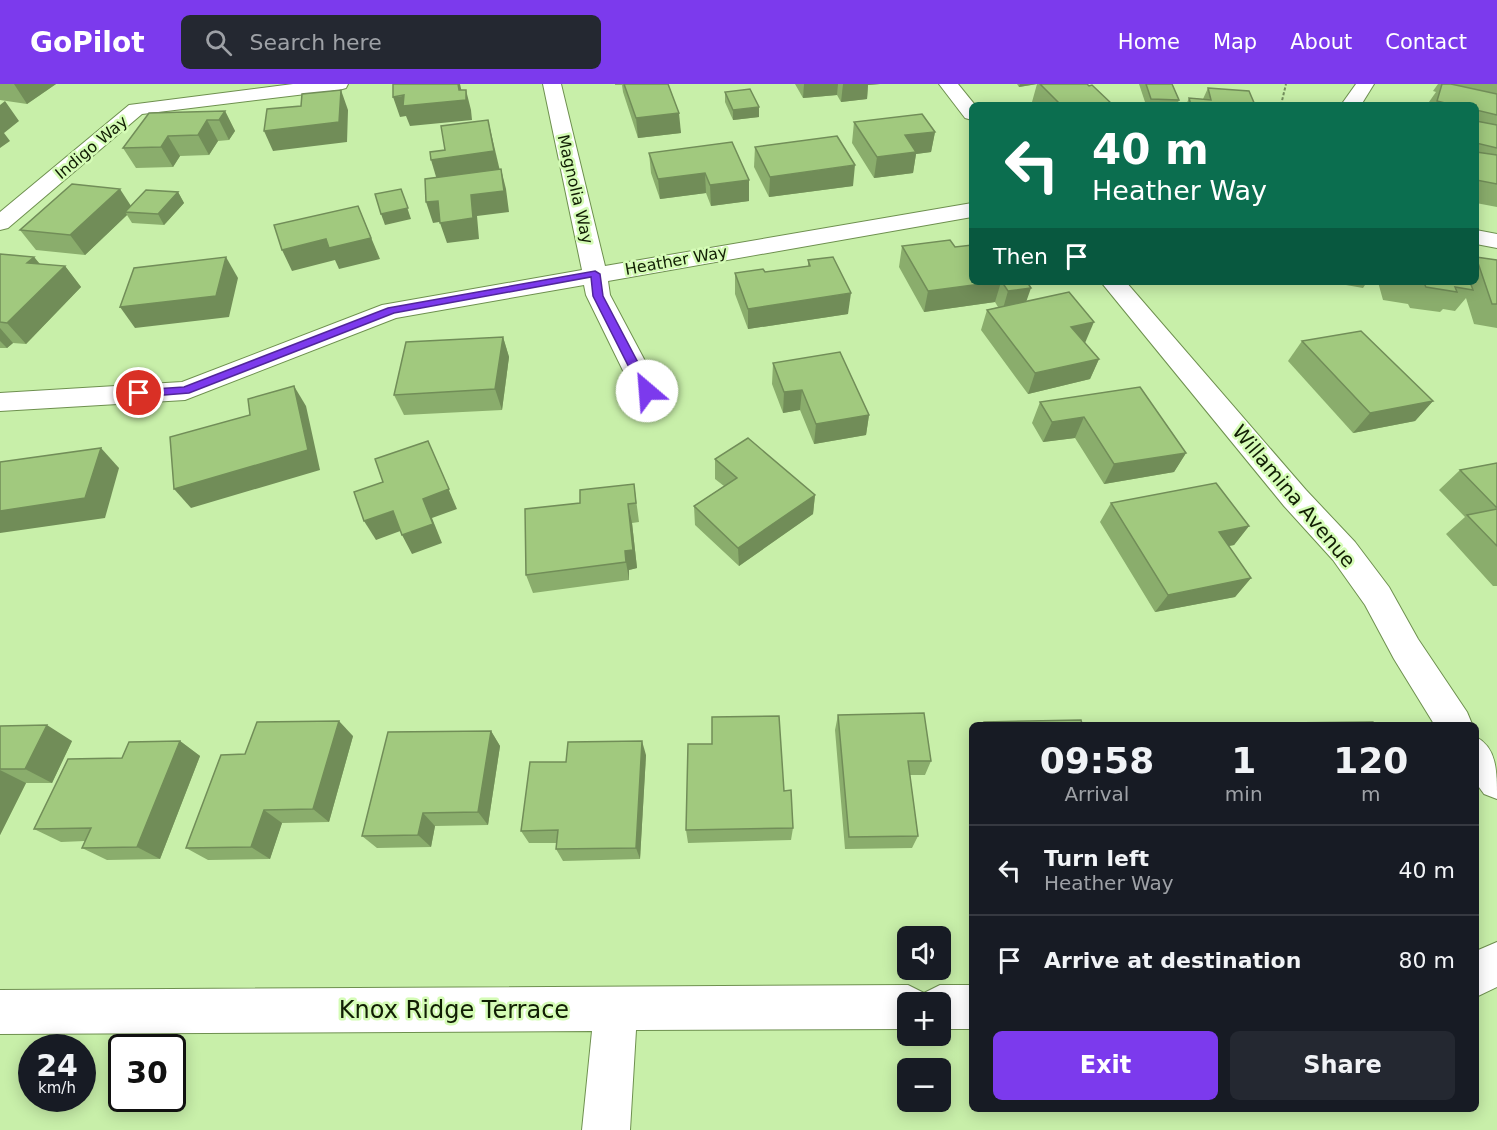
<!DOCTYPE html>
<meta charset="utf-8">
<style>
:root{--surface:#171b24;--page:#242831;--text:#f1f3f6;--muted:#9ea1a6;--line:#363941;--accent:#7c3aed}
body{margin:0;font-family:"DejaVu Sans",sans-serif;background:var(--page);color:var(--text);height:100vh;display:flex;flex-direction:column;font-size:22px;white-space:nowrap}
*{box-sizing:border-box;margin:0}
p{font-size:20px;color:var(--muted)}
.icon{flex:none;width:33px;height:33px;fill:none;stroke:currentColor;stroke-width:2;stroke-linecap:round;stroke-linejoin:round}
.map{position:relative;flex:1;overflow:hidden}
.sheet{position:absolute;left:969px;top:638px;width:510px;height:390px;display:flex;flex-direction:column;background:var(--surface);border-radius:9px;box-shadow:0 3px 15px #0003}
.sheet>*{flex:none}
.top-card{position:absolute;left:969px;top:18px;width:510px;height:183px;border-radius:9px;box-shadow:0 3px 15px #0003;background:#0b6e4f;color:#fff;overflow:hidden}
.fabs{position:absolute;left:897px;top:842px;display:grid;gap:12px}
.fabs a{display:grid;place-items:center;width:54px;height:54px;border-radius:9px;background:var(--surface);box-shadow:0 3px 15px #0003;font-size:30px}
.speed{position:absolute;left:18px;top:950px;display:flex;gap:12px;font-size:30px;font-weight:700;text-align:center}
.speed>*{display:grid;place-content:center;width:78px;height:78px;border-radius:50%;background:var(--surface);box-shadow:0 3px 15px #0003;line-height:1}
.speed small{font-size:15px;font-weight:400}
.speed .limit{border:3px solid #111;border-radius:9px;background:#fff;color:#111}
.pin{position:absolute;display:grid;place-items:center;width:51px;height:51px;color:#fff;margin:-26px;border:3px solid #fff;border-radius:50%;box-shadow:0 2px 6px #0007}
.me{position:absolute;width:66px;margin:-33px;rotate:333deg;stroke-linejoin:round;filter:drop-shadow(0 0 4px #0008)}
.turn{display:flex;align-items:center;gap:21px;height:126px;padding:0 24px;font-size:27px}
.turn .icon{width:78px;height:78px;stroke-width:2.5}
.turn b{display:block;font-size:42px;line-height:51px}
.then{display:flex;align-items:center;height:57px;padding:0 24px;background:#0003;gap:12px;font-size:22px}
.eta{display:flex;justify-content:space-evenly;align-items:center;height:102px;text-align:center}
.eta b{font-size:36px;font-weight:800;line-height:42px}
.action{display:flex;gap:12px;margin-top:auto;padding:12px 24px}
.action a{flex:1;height:69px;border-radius:9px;background:var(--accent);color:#fff;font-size:24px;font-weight:800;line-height:69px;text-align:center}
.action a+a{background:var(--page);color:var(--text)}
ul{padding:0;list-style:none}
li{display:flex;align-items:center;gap:18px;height:90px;padding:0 24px;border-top:2px solid var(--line)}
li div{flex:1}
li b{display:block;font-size:22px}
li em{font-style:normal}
header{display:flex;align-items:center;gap:36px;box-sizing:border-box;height:84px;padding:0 30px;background:var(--accent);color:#fff}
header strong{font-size:28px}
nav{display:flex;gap:33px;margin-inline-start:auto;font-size:21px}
.search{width:420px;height:54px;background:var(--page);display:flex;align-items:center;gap:15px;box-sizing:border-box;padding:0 21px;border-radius:9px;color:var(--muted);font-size:22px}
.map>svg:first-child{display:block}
</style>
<header>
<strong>GoPilot</strong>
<div class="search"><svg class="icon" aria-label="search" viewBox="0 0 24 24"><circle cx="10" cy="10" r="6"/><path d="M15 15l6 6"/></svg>Search here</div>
<nav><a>Home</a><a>Map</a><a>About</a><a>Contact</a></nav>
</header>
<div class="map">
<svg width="1497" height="1046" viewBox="0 0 1497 1046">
<rect width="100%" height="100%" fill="#c8efa9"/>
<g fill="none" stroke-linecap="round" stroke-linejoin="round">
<defs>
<g id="minor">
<path d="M293 0H348L346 4 339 6 142 30 8 144 0 146V128L129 21Z"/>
<path d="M543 0H561L605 182 972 119V133L608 197 610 211 661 307 657 314 647 316 637 314 633 307 586 211 584 201 396 234 185 316 0 327V309L182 298 382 221 582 186Z"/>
<path d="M939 0H958L975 21H972V36L965 34Z"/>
<path d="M1356 0H1374L1361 21H1341Z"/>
<path d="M1476 146 1497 150V164L1476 160Z"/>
<path d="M1101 198H1126L1306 406 1355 458 1389 503 1418 555 1467 628 1472 640H1434L1394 575 1365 521 1333 476 1284 422Z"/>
<path d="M1476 653C1497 664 1497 687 1497 715L1484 710 1476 699Z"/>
<path d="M1497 858V903L1476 913V867Z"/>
<path d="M908 901 924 909 940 901H972V945H940V918H908V945L636 946 630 1046H582L592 947 0 950V906Z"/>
</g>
</defs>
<use href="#minor" stroke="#6e904f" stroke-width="2"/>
<path stroke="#738e5d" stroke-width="2" stroke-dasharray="3 2" stroke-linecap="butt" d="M1281 21 1286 0"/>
<use href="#minor" fill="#fff" fill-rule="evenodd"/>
</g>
<g fill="#8aad6c">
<path d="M0 0H56L27 20 0 16Z"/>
<path d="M615 0H668L681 49 638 54 623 8 622 1H615Z"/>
<path d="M795 0H880L868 1 867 15 841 18 837 11 803 14Z"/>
<path d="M1017 0H1087L1113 21H1035L1032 18 1037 0 1019 3Z"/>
<path d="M1139 0H1172L1179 16 1177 21H1146Z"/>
<path d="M1438 0H1497V123L1476 119V21H1429V18L1436 8 1433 7Z"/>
<path d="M1208 4 1255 21H1186L1189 14 1203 15Z"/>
<path d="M725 8 759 23V33L733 36 725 18Z"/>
<path d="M225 27 235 47 229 56 218 57 209 71 180 72 173 83 136 84 123 64Z"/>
<path d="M854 38 935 48 931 68 916 70 913 89 874 94 852 59Z"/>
<path d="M755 63 853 102 769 113 754 83Z"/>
<path d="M649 69 749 96V117L711 122 706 109 660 115 651 89Z"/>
<path d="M178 108 184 119 164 141 132 139 127 131 85 171 36 166 20 146 131 122Z"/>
<path d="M902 162 972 198H1027L1026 217 1085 259 1099 275 1090 295 1028 310 981 246 987 226 998 223 995 218 924 228 899 183Z"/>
<path d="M0 170 34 173 40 180 65 182 81 203 26 260 13 259 7 264H0Z"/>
<path d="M1476 173 1497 176V244L1474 240 1466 214 1455 227 1443 225 1440 228 1410 224 1408 220 1383 216 1378 198H1476Z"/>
<path d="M808 176 848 230 748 245 735 210V189L765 188 808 182Z"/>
<path d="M1329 198H1367L1363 204Z"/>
<path d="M503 253 509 273 502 326 404 331 394 311Z"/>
<path d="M1302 257 1433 317 1415 337 1353 349 1288 277Z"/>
<path d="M773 279 869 331 866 351 814 360 800 326 783 329 772 300Z"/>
<path d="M1040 318 1186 369 1174 388 1104 400 1075 354 1043 358 1032 339Z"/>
<path d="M715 375 815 411 813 430 739 482 695 441 694 422 724 402 715 395Z"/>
<path d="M1497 379V502H1493L1446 450 1465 433 1439 406 1460 386Z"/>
<path d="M634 400 639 438 632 439 637 484 629 486V496L533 509 526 491 580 419Z"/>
<path d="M1111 419 1249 442 1234 461 1228 462 1251 494 1235 513 1155 528 1100 438Z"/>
<path d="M838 631 931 677 925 691H910L918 752 912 764 845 765 835 646Z"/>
<path d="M0 642 72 657 52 699H26L0 751Z"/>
<path d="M491 647 500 662 488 741 435 742 431 763 377 764 362 752Z"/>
<path d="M353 652 329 738 282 739 270 775 208 776 186 764 245 670Z"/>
<path d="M180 657 200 672 160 775 107 776 82 764 85 757 61 758 34 745 122 674Z"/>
<path d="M646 671 640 775 563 777 556 765 557 759H529L521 747 566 678Z"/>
<path d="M784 707 793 744 791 756 688 759 686 746Z"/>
</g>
<g fill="#718d58">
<path d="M14 0H56L27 20Z"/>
<path d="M458 0H460L463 13 466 6 471 26 472 36 410 42 406 32 400 33 393 13 459 6Z"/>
<path d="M804 0H838L837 11 803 14Z"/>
<path d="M843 0H880L868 1 867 15 841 18Z"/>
<path d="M1020 0H1037L1019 3Z"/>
<path d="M341 6 348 26 347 58 273 67 264 47Z"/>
<path d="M5 17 19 37 4 49 10 57 0 64V21Z"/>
<path d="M759 23V33L733 36V26Z"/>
<path d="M225 27 235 47 229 56 219 36Z"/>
<path d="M679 29 681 49 638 54 636 34Z"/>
<path d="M207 36 218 57 209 71 198 51Z"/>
<path d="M488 36 500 87 437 96 431 76Z"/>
<path d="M935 48 931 68 916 70 913 89 874 94 877 73 905 51Z"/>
<path d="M168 52 180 72 173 83 161 63Z"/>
<path d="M855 81 853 102 769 113 770 93Z"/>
<path d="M501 85 506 105 509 128 477 132 479 155 447 159 440 139Z"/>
<path d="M705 89 706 109 660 115 658 95Z"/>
<path d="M749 96V117L711 122 710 101Z"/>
<path d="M120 105 133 125 125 128 127 131 85 171 70 151Z"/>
<path d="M401 105 411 135 385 141 381 130Z"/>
<path d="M178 108 184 119 164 141 158 130Z"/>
<path d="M438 117 445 137 433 139 426 118Z"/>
<path d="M358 122 380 175 339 185 335 176 292 187 282 166Z"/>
<path d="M34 173 50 193 27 179Z"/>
<path d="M226 173 238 194 229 233 135 244 120 223Z"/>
<path d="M65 182 81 203 26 260 7 239Z"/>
<path d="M996 198H1001L995 218 924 228 928 207Z"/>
<path d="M1031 204 1024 224 1002 228 1008 207Z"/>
<path d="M851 209 848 230 748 245V225Z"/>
<path d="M1094 238 1085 259 1071 243Z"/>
<path d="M0 244 13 259 7 264 0 257Z"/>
<path d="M503 253 509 273 502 326 495 305Z"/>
<path d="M1099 275 1090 295 1028 310 1035 289Z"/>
<path d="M294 302 306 322 320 386 191 424 174 405Z"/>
<path d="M802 306 800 326 783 329 784 308Z"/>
<path d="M1433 317 1415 337 1353 349 1370 329Z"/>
<path d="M869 331 866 351 814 360 816 340Z"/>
<path d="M1084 333 1075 354 1043 358 1052 338Z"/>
<path d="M428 357 457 425 432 434 442 459 412 470 402 451 423 415Z"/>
<path d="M101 364 119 384 105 434 0 449V427Z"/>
<path d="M1186 369 1174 388 1104 400 1114 380Z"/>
<path d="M815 411 813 430 739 482 738 464Z"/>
<path d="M628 420 632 439 637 484 629 486V496L626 478 625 467Z"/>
<path d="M393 427 403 446 376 456 364 437Z"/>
<path d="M1249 442 1234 461 1204 467 1219 448Z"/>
<path d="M1251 494 1235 513 1155 528 1168 511Z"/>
<path d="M339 637 353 652 329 738 313 725Z"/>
<path d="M47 641 72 657 52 699 25 685Z"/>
<path d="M491 647 500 662 488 741 478 728Z"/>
<path d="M180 657 200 672 160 775 137 763Z"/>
<path d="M642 657 646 671 640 775 636 764Z"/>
<path d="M0 686 26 699 0 751Z"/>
<path d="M264 726 282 739 270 775 251 763Z"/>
<path d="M423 729 435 742 431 763 418 751Z"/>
</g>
<g fill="#a1c97e" stroke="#718d58" stroke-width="1.5">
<path d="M393 0H458L459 6H466V16L403 22 404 11 393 13Z"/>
<path d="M624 0H668L679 29 636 34Z"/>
<path d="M1040 0H1087L1089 2 1092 1 1113 21H1061Z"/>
<path d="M1146 0H1172L1179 16 1151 15Z"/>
<path d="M1442 0H1451L1497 10V31L1476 26V21H1453L1437 17Z"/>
<path d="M1208 4 1249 7 1255 21H1191L1189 14 1211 16Z"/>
<path d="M750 5 759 23 733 26 725 8Z"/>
<path d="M341 6 339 38 264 47 267 25 301 22 302 10Z"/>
<path d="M225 27 219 36H207L198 51 168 52 161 63 123 64 149 29Z"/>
<path d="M922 30 935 48 905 51 916 68 877 73 854 38Z"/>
<path d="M488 36 494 67 431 76 430 68 445 66 441 42Z"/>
<path d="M1476 37 1497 41V64L1476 59Z"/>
<path d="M837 52 855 81 770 93 755 63Z"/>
<path d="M732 58 749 96 710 101 705 89 658 95 649 69Z"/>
<path d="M1476 68 1497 71V100L1476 96Z"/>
<path d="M501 85 504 107 471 111 473 134 440 139 438 117 426 118 425 95Z"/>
<path d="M72 100 120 105 70 151 20 146Z"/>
<path d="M401 105 408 124 381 130 375 110Z"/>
<path d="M146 106 178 108 158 130 125 128Z"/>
<path d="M358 122 371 154 329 164 326 155 282 166 274 141Z"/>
<path d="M950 156 955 163 972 161V198H996L928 207 902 162Z"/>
<path d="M0 170 34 173 27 179 65 182 7 239 0 238Z"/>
<path d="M226 173 216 212 120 223 134 184Z"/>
<path d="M833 173 851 209 748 225 735 189 763 185 765 188 810 182 808 176Z"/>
<path d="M1476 173 1497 176V220H1492Z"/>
<path d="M1002 198H1027L1031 204 1008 207Z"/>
<path d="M1417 198H1470L1473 206 1455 203 1457 208 1426 203 1424 199Z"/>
<path d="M1069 208 1094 238 1071 243 1099 275 1035 289 987 226Z"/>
<path d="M1361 247 1433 317 1370 329 1302 257Z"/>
<path d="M503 253 495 305 394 311 406 258Z"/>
<path d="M840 268 869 331 816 340 802 306 784 308 773 279Z"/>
<path d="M294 302 308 366 174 405 170 353 250 331 248 315Z"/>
<path d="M1140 303 1186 369 1114 380 1084 333 1052 338 1040 318Z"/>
<path d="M748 354 815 411 738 464 694 422 737 394 715 375Z"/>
<path d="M428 357 449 405 423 415 433 440 402 451 393 427 364 437 354 408 383 398 375 375Z"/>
<path d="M101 364 85 414 0 427V378Z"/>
<path d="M1497 379V424L1460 386Z"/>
<path d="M1216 399 1249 442 1219 448 1251 494 1168 511 1111 419Z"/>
<path d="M634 400 636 419 628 420 633 466 625 467 626 478 526 491 525 425 580 419V406Z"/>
<path d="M1497 425V462L1467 431Z"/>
<path d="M924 629 931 677H908L918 752 849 753 838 631Z"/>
<path d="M779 632 784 707 791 706 793 744 686 746 688 660H712V633Z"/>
<path d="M1081 636 1082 640H984V638Z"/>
<path d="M339 637 313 725 264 726 251 763 186 764 221 671 245 670 257 638Z"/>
<path d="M1373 638 1374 640H1284L1283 639Z"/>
<path d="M47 641 25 685H0V642Z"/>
<path d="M491 647 478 728 423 729 418 751 362 752 388 648Z"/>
<path d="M180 657 137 763 82 764 91 744 34 745 68 675 122 674 129 658Z"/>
<path d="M642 657 636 764 556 765 558 746 521 747 530 678H566L568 658Z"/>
</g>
<path fill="#7c3aed" stroke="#51269a" stroke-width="1.5" d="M595 187 600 190 603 212 653 307 651 310H643L641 307 593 212 591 193 394 229 189 309 139 313 133 309 139 306 184 303 388 224Z"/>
<g text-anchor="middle" stroke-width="5" stroke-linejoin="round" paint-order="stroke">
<g font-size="16" fill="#111e04" stroke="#d5fcb6">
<text transform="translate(91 63) rotate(-40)" y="6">Indigo Way</text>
<text transform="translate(576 105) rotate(77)" y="6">Magnolia Way</text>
<text transform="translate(676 176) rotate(-10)" y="6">Heather Way</text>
</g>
<g font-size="20" fill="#111e04" stroke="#d5fcb6">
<text transform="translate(1294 412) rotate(50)" y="7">Willamina Avenue</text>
</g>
<g font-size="24" fill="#111e04" stroke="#d5fcb6">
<text x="454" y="934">Knox Ridge Terrace</text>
</g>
</g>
</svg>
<div class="fabs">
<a><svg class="icon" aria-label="sound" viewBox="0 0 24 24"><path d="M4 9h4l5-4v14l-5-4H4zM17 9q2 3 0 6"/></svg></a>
<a>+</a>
<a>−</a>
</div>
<div class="speed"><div>24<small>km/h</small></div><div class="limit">30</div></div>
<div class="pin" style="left:139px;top:309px;background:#d93025"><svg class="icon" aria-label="arrive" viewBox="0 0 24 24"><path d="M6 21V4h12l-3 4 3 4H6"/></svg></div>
<svg class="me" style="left:647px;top:307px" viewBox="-20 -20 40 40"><circle r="19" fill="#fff"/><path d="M0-13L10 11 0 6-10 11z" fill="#7c3aed"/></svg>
<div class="top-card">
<div class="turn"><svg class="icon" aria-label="left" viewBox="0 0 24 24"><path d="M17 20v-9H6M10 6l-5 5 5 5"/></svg><div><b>40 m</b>Heather Way</div></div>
<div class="then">Then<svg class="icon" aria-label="arrive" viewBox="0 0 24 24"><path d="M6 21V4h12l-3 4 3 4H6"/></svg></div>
</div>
<section class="sheet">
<div class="eta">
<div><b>09:58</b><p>Arrival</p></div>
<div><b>1</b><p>min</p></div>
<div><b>120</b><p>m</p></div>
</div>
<ul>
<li><svg class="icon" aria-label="left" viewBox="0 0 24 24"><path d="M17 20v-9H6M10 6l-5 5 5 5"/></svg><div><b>Turn left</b><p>Heather Way</p></div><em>40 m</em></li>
<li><svg class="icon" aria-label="arrive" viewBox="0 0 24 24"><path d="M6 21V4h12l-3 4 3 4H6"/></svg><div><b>Arrive at destination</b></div><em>80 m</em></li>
</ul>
<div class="action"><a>Exit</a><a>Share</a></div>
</section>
</div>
